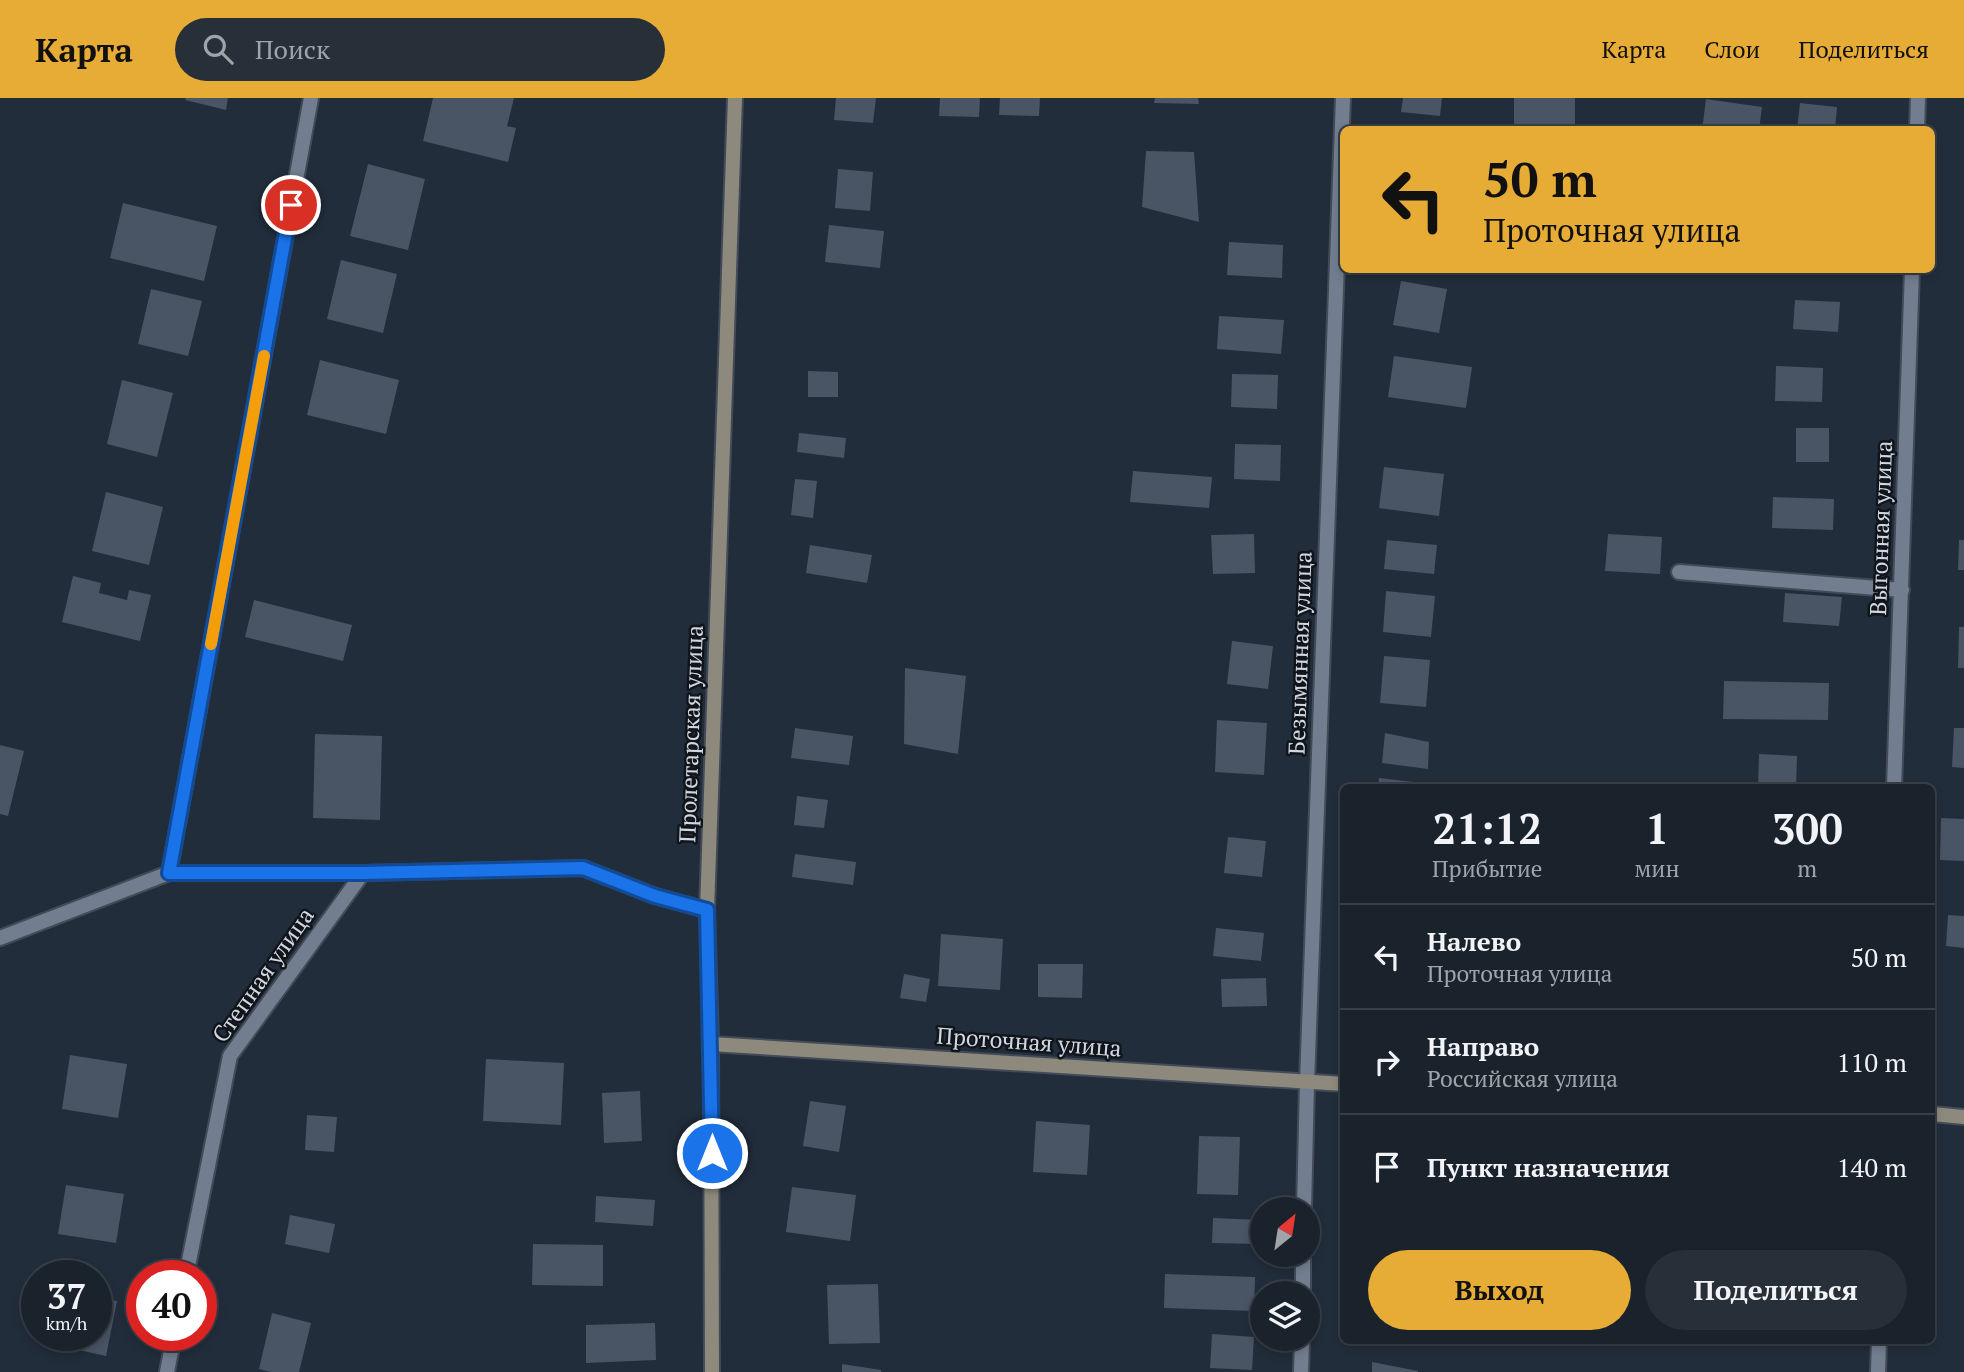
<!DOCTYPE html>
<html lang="ru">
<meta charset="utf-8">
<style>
:root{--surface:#1a222c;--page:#272f38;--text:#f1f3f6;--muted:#9fa4a9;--line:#383f48;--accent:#e7ac36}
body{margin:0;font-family:"PT Serif",serif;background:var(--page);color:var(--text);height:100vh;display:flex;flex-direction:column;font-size:26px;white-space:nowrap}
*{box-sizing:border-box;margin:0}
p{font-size:23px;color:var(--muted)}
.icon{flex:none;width:38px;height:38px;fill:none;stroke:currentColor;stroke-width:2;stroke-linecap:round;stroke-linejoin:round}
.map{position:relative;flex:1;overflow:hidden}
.drawer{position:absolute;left:1340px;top:686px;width:595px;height:560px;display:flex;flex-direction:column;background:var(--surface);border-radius:10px;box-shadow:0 4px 10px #0003,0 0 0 2px var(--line)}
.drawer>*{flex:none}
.hud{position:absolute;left:1340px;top:28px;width:595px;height:147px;border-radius:10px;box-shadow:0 4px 10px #0003,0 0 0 2px var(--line);background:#e7ac36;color:#111;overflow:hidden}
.needle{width:46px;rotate:30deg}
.buttons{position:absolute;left:1250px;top:1099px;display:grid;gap:14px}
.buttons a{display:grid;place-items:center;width:70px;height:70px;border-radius:50%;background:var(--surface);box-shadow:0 4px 10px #0003,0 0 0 2px var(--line);font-size:35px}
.speed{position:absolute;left:21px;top:1162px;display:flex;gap:14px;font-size:35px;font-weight:700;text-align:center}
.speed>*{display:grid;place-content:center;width:91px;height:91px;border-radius:50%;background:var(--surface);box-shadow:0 4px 10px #0003,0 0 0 2px var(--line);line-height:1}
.speed small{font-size:18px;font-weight:400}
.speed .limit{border:10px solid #d22;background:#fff;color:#111}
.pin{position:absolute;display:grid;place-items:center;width:60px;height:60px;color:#fff;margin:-30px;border:4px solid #fff;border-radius:50%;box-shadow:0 2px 7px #0007}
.me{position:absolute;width:77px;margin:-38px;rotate:0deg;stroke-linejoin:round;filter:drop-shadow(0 0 5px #0008)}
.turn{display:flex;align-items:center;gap:24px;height:147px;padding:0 28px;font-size:32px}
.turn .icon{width:91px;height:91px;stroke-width:2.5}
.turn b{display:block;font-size:49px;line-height:60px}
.eta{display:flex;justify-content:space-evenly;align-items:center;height:119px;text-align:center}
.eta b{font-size:42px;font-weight:700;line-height:49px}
.primary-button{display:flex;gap:14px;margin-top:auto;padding:14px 28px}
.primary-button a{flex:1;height:80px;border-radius:42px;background:var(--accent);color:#111;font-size:28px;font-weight:700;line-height:80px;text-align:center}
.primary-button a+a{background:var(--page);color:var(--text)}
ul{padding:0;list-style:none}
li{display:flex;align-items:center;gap:21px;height:105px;padding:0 28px;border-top:2px solid var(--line)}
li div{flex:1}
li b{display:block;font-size:26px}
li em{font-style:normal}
header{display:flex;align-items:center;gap:42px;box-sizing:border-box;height:98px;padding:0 35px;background:var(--accent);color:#111}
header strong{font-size:33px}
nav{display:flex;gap:38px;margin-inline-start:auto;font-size:24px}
.search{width:490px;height:63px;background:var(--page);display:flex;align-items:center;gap:18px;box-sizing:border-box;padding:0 24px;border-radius:38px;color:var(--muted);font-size:26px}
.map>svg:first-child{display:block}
</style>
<header>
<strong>Карта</strong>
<div class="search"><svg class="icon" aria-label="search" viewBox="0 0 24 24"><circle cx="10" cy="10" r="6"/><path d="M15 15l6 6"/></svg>Поиск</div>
<nav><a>Карта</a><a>Слои</a><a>Поделиться</a></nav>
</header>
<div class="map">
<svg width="1964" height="1274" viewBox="0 0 1964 1274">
<rect width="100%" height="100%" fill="#222d3b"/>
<g fill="#495464">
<path d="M186 0H228L226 12 185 2Z"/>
<path d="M433 0H514L507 28 516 30 508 64 423 43Z"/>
<path d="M836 0H876L873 25 834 22Z"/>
<path d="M940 0H980L979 19 939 18Z"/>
<path d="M1000 0H1040L1039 18 999 17Z"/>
<path d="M1155 0H1198L1199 6 1154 5Z"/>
<path d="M1403 0H1442L1440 18 1401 14Z"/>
<rect x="1514" y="0" width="61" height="32"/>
<path d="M1706 1 1762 9 1759 32H1702Z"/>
<path d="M1800 5 1837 9 1835 32H1797Z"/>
<path d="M1146 53 1194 54 1199 124 1142 109Z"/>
<path d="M368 66 425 81 408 152 350 138Z"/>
<path d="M838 71 873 74 870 113 835 110Z"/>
<path d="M123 105 217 128 204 183 110 160Z"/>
<path d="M829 127 884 133 880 170 825 164Z"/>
<path d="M1229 144 1283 147 1282 180 1227 177Z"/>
<path d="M341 162 397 176 383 235 327 221Z"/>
<path d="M1401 183 1447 191 1439 235 1393 227Z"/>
<path d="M151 191 202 203 188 258 138 246Z"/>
<path d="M1795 202 1840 204 1838 234 1793 231Z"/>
<path d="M1219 218 1284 222 1281 256 1217 251Z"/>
<path d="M1394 258 1472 269 1466 310 1388 299Z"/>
<path d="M320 262 399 282 386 336 307 317Z"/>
<path d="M1776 268 1823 270 1822 304 1775 303Z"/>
<path d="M808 273 838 274V299H808Z"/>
<path d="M1232 276 1278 277 1277 311 1231 309Z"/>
<path d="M122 282 173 295 157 359 107 346Z"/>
<rect x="1796" y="330" width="33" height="34"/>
<path d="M799 335 846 340 844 360 797 354Z"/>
<path d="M1235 346 1281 347 1280 383 1234 381Z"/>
<path d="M1384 369 1444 376 1439 418 1379 410Z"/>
<path d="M1133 373 1212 379 1209 410 1130 404Z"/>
<path d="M795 381 817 383 813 420 791 417Z"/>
<path d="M106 394 163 409 149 467 92 453Z"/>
<path d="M1773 399 1834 401 1833 432 1772 430Z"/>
<path d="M1254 436 1255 475 1213 476 1211 437Z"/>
<path d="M1608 436 1662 439 1660 476 1605 473Z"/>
<path d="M1387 442 1437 447 1434 476 1384 471Z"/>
<path d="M1959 442H1964V472H1958Z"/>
<path d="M810 447 872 457 867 485 806 475Z"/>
<path d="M73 478 101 485 99 495 127 502 129 492 151 497 140 543 62 524Z"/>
<path d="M1386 493 1435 498 1431 539 1383 534Z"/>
<path d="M1785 495 1842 499 1839 528 1783 524Z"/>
<path d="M254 502 352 527 343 563 245 539Z"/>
<path d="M1959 529H1964V570H1958Z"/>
<path d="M1232 543 1273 548 1268 591 1227 586Z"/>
<path d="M1384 558 1430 562 1426 609 1380 605Z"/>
<path d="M905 570 966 578 958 656 904 646Z"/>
<path d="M1724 583 1829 585 1828 622 1723 621Z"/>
<path d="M1217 622 1267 625 1264 677 1215 674Z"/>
<path d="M795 630 853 638 849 667 791 660Z"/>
<path d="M1954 630H1964V670L1952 669Z"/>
<path d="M1385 635 1429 644 1428 671 1382 665Z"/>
<path d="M315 636 382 638 380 722 313 720Z"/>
<path d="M0 647 24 653 8 718 0 716Z"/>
<path d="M1759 656 1797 658 1796 690 1758 688Z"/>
<path d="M1379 680 1431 686V690H1378Z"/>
<path d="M797 698 828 702 824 730 794 727Z"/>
<path d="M1941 720 1964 721V763L1940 762Z"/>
<path d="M1228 739 1266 743 1262 779 1224 775Z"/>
<path d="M795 756 856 764 853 787 792 779Z"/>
<path d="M1948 817 1964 818V850L1946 848Z"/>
<path d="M1216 830 1264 835 1261 863 1213 858Z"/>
<path d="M941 836 1003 841 1000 892 938 888Z"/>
<path d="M1038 866H1083L1082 900 1038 899Z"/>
<path d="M904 876 930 881 926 904 900 900Z"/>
<path d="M1266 880 1267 908 1222 909 1221 881Z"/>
<path d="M70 957 127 966 118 1020 62 1011Z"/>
<path d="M486 961 564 965 561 1027 483 1023Z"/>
<path d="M640 993 642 1043 604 1045 602 995Z"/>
<path d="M810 1003 846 1008 839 1054 803 1048Z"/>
<path d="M307 1017 337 1019 334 1054 305 1052Z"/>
<path d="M1036 1023 1090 1027 1087 1077 1033 1074Z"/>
<path d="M1199 1038 1240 1039 1238 1097 1197 1096Z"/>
<path d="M66 1087 124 1096 116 1145 58 1136Z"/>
<path d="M792 1089 856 1097 850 1143 786 1134Z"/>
<path d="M596 1098 655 1102 653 1128 595 1124Z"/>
<path d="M290 1117 335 1126 329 1155 285 1146Z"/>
<path d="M1213 1120 1261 1122 1260 1146 1212 1145Z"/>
<path d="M533 1146 603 1147V1188L532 1187Z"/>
<path d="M1165 1176 1255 1179 1254 1213 1164 1210Z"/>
<path d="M878 1186 880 1245 829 1246 827 1187Z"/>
<path d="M96 1199 117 1203 106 1258 43 1244 45 1237H96Z"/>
<path d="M272 1215 311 1225 299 1274H271L259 1271Z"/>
<path d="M655 1225 656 1262 586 1265V1227Z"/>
<path d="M1212 1236 1254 1239 1252 1272 1210 1270Z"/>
<path d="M1386 1242H1437L1436 1247 1386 1245Z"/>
<path d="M1372 1264 1418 1273V1274H1372Z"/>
<path d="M842 1266 881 1272V1274H842Z"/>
</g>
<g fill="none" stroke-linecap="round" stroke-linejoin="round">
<defs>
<path id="lane" d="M1679 474 1902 492"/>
<g id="street">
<path d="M1917 32 1918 0"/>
<path d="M1894 690 1912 172"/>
<path d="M169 775 311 0"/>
<path d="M0 840 169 775H363L583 770 655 798 707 812"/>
<path d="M1304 1111 1307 985 1343 0"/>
<path d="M186 1178 230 958 363 775"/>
<path d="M1303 1195V1157"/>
<path d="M167 1274 174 1237"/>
<path d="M1301 1274 1302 1241"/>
<path d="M1878 1274 1879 1242"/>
</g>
<g id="secondary">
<path d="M711 946 1344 986"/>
<path d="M1932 1016 1964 1019"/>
<path d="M712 1274 711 946 707 812 735 0"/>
</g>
</defs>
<use href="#lane" stroke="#424b57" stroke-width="18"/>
<use href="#street" stroke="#424b57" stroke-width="18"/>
<use href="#secondary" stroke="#424b57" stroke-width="18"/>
<use href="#lane" stroke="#727e8f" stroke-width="14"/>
<use href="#street" stroke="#727e8f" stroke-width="14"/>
<use href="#secondary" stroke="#8e897d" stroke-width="14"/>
</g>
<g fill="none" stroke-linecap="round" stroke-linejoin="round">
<defs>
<path id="route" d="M291 107 169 775H363L583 770 655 798 707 812 712 1055"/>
</defs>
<use href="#route" stroke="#114b97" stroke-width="18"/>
<use href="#route" stroke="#1a73e8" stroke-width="12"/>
<path stroke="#f59e0b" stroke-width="12" d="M211 546 264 258"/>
</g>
<g text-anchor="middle" stroke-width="5" stroke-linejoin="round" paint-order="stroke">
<g font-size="23" fill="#d1d7e1" stroke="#10151b">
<text transform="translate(1881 430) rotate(-88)" y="8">Выгонная улица</text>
<text transform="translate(1300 555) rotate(-88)" y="8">Безымянная улица</text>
<text transform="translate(691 636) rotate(-88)" y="8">Пролетарская улица</text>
<text transform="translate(263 877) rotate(-55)" y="8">Степная улица</text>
<text transform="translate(1029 944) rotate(4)" y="8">Проточная улица</text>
</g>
</g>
</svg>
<div class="buttons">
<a><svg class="needle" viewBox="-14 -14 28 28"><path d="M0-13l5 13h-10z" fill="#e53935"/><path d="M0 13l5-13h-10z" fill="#9fa4a9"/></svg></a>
<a><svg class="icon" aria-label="layers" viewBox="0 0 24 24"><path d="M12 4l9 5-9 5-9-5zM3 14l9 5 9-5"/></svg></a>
</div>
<div class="speed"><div>37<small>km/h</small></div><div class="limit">40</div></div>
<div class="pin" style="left:291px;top:107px;background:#d93025"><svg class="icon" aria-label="arrive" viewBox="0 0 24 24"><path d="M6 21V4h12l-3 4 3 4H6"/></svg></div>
<svg class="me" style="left:712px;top:1055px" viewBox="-20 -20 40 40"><circle r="17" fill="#1a73e8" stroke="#fff" stroke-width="3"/><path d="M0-11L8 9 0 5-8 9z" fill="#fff"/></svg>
<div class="hud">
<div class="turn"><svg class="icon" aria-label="left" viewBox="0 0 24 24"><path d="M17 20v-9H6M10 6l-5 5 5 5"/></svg><div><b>50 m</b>Проточная улица</div></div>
</div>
<section class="drawer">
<div class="eta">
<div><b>21:12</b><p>Прибытие</p></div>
<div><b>1</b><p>мин</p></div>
<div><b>300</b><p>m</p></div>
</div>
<ul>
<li><svg class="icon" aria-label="left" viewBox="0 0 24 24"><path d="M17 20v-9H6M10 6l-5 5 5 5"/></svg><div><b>Налево</b><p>Проточная улица</p></div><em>50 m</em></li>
<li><svg class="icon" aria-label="right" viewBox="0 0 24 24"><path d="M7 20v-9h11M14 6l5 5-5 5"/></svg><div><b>Направо</b><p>Российская улица</p></div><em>110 m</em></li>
<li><svg class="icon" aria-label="arrive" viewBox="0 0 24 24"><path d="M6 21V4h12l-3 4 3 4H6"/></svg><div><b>Пункт назначения</b></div><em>140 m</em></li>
</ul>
<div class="primary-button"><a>Выход</a><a>Поделиться</a></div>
</section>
</div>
